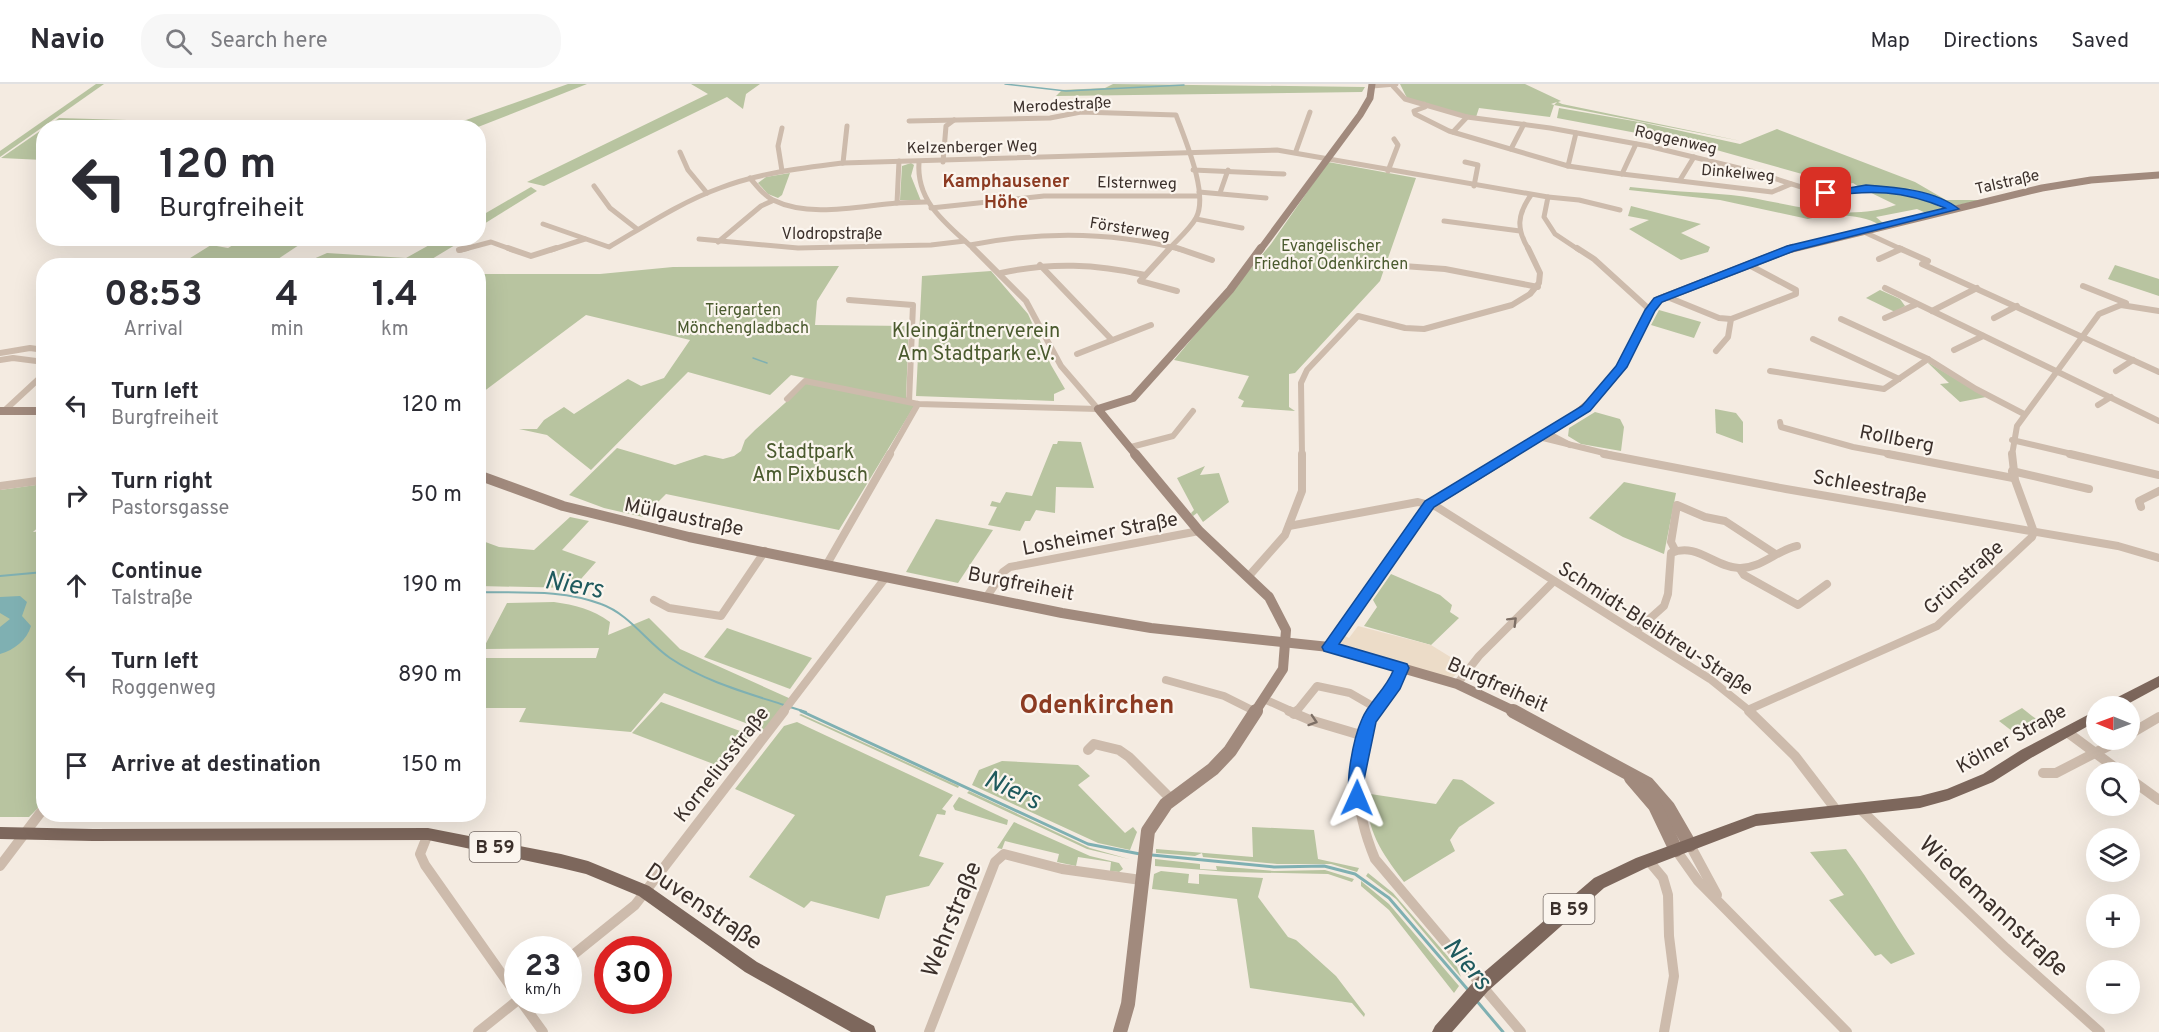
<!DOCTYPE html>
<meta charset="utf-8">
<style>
:root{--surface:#fff;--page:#f7f7f7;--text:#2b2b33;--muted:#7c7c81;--line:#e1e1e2}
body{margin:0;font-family:Overpass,sans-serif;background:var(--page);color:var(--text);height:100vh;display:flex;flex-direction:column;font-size:22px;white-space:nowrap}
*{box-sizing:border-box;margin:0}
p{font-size:20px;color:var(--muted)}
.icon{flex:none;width:33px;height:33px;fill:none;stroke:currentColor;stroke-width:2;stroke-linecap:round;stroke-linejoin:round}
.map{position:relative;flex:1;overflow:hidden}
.details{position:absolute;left:36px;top:174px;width:450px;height:564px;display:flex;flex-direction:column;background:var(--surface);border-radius:24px;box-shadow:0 6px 24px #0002}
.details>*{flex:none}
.banner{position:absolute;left:36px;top:36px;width:450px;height:126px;border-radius:24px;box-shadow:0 6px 24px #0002;background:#fff;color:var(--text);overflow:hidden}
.needle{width:39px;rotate:271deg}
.fabs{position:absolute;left:2086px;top:612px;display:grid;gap:12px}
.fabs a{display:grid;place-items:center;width:54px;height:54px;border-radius:50%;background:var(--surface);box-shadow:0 6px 24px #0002;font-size:30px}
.speed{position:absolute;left:504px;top:852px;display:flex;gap:12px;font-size:30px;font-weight:700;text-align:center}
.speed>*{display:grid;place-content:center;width:78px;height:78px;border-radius:50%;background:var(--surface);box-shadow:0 6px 24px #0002;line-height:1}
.speed small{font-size:15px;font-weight:400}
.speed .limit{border:9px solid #d22;background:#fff;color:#111}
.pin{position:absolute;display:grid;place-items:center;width:51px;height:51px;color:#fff;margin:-26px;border-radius:12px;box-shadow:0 3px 9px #0006}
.me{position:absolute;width:66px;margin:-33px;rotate:1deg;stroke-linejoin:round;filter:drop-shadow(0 0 4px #0008)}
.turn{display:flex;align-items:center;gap:21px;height:126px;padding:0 24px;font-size:27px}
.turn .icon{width:78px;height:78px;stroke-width:2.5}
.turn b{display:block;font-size:42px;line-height:51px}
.eta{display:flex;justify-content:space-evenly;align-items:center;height:102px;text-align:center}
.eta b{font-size:36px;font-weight:700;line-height:42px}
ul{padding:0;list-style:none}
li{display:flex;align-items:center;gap:18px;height:90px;padding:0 24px}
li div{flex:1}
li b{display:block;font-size:22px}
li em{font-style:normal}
header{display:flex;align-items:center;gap:36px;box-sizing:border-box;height:84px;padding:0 30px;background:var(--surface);border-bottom:2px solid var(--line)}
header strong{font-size:28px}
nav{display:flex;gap:33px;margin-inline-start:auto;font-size:21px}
.search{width:420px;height:54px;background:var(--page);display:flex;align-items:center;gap:15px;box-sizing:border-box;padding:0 21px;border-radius:24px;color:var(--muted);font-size:22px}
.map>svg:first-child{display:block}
</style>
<header>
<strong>Navio</strong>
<div class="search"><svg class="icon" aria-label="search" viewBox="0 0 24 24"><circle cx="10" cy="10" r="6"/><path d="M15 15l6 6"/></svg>Search here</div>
<nav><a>Map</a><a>Directions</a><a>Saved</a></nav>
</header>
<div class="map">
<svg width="2159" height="948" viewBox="0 0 2159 948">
<rect width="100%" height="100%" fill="#f4ebe1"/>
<g fill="#b8c4a0">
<path d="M96 0H104L0 73V67Z"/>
<path d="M568 0H587L478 43H446Z"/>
<path d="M691 0H760L746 10 743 25 727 13 544 102 527 98 708 10Z"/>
<path d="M1113 0 1365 3 1362 8 1056 12 1062 6 1105 4Z"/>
<path d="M1400 0H1525L1561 17 1558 18 1562 20 1741 57 1554 21 1557 18 1551 20 1554 21 1550 33 1479 24 1476 33 1467 32 1407 14Z"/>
<path d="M1559 24 1645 39 1740 60 1777 45 1915 98 1946 116H1981L1954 122 1906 103 1924 111 1891 103H1859L1853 99 1841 101 1695 60 1557 34Z"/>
<path d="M59 34 127 36 117 43H46Z"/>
<path d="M43 45V76L1 74Z"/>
<path d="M1328 78 1416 94 1380 197 1295 289 1289 290V323L1295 327 1241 323 1244 317 1238 314 1249 292 1174 276 1271 160Z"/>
<path d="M911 79 914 81 911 92 921 117 900 116 902 82Z"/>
<path d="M790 89 782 111 778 114 768 110 758 99 766 93Z"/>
<path d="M531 103 537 107 479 143V133Z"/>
<path d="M1630 103C1664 107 1698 108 1731 111 1786 117 1841 140 1896 121L1863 105 1917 112 1944 125 1926 129 1917 125 1876 133 1883 139 1879 141C1862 129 1828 130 1808 135L1720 116 1629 106Z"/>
<path d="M1631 122 1701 140 1681 149 1710 163 1708 168 1681 176 1629 145 1649 136 1628 132Z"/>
<path d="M245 154 308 155 278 175 280 179 302 180 327 169 406 174 440 155H465L422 181H179L211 161 228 164Z"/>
<path d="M2115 181 2159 195V212L2108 195Z"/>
<path d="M839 182 817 217 815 241 909 242 906 313 916 319 839 446 666 410 643 433 604 424 569 411 617 364 675 381 705 371 723 375 734 372 741 367 745 356 755 346 795 310 805 294 791 291 770 311 688 288 591 386 547 351 519 345H537L544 336 564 323 574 330 628 295 641 302 664 294 690 256 586 231 479 311V190H600L673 183Z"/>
<path d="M991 187 1028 230 1051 281 1065 305 1054 310V317L916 312 922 192Z"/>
<path d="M1880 206 1900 215 1905 222 1895 228 1866 214Z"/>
<path d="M1659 226 1701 238 1694 254 1651 241Z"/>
<path d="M1928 279H1929L1986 313 1960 318 1940 300 1949 299Z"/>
<path d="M1715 325 1736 329 1743 338V359L1716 349Z"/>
<path d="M1595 328 1620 335 1624 343 1621 367 1581 360 1568 352 1569 344Z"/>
<path d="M1058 357 1081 358 1094 404 1056 403 1055 429 1036 426 1030 437H1025L1020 447 988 441 997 423 990 422 992 417 1000 419 1006 408 1032 412 1053 360H1057Z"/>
<path d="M1205 382 1200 391 1219 389 1229 418 1203 438 1197 429 1193 432 1191 429 1194 426 1177 394Z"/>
<path d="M1624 398 1676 409 1664 470 1623 453 1589 434Z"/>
<path d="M43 400V439L33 448 44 447V718L29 733H0V406Z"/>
<path d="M570 433 589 437 562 466 596 478 573 504 479 502 480 456 499 463 534 466Z"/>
<path d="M936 435 993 446 958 499 906 488Z"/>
<path d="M1391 490 1440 511 1452 521 1450 528 1459 534 1431 561 1364 542 1377 523 1373 516Z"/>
<path d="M554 518C575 521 592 525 610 538L608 551 649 534 680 565 791 615 765 646 664 609 631 648 519 638 526 624H479V574H596L599 564 483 565 507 519Z"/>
<path d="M727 544 812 574 790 605 704 573Z"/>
<path d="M661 618 751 651 724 684 632 649Z"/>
<path d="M2022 624 2045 642 2021 654 1999 637Z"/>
<path d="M801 630 959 702 958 704 799 631Z"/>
<path d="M797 638 953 711 942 725 946 727 945 731 937 730 919 772 944 779 929 802 886 812 879 835 811 817 804 824 749 793 795 731 735 705 784 642Z"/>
<path d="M1002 677 1078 681 1090 692 1078 701 1125 749 1133 743 1137 748 1130 766 1098 759 972 701 979 686Z"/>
<path d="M1453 695 1462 696 1495 719 1459 743 1450 756 1455 767 1404 798C1379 765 1370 751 1364 709L1436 720Z"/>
<path d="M969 707 1090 764 1129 775 1087 765 967 709Z"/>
<path d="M959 713 1008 736 1007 741 955 726 953 722Z"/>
<path d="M1014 738 1090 772 1119 779 1123 785 1119 788 1110 787 1111 778 1078 773 1076 782 1057 778 1059 770 1005 757 1002 765 997 764Z"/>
<path d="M1252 743 1314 746 1318 775 1359 784 1357 788 1331 780H1277L1203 773 1202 769 1195 772 1156 769V765L1253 773Z"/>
<path d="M1846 765C1872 799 1891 836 1915 870L1891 880 1881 870 1875 872 1829 816 1844 811 1810 768Z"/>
<path d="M1155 775 1200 780V785L1217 786 1216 782 1274 787 1325 786 1354 795 1352 798 1328 790 1228 788 1155 782Z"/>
<path d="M1161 787 1189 790 1188 799 1199 800V790L1263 794 1258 813 1288 853 1296 856 1336 892 1365 930 1364 933 1352 919 1250 904 1237 815 1152 805 1154 790Z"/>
<path d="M1368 789 1393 809 1457 883 1461 893 1396 815 1366 792Z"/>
<path d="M1361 797 1389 820 1459 902 1454 909 1389 826 1361 802Z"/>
</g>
<path fill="#ecdcc8" d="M1358 542 1431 561 1465 582 1451 595 1342 562 1340 556 1343 551 1349 554Z"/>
<path fill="#7fb0b2" d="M20 512 27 518 22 532 31 542C27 556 14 566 0 570V543L10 535 0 529V513Z"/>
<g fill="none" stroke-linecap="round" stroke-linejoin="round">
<g stroke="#7fb0b2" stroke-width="1.5">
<path d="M1005 0 1066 7 1184 1"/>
<path d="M753 274 767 279"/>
</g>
<g stroke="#7fb0b2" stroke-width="2">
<path d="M0 492 44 488"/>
<path d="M478 508C519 509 562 505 601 520 629 530 646 557 670 574 704 597 744 608 784 621"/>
<path d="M790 623 806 628"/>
</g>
<g stroke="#7fb0b2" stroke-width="3">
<path d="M801 627 1088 760 1140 770"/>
<path d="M1152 771 1274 783 1324 782 1355 790 1389 814 1469 907"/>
<path d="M1476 916 1503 948"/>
</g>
<g stroke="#cdbbac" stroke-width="5">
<path d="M1372 2 1396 0"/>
<path d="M1393 2 1405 15 1467 33 1550 44 1648 62 1751 87 1817 108 1834 109 1866 104 1897 106 1926 113 1954 125"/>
<path d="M1424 20 1425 23 1414 27 1415 30 1449 47 1568 82 1576 49"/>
<path d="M909 37 1050 34 1081 28 1176 31C1185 56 1209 110 1196 134 1190 145 1177 156 1168 166"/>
<path d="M782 44 778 62 782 87"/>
<path d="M1453 48 1467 33"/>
<path d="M1636 60 1622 90 1772 108 1791 100"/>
<path d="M1511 65 1524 40"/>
<path d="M1296 67 1310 28"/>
<path d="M680 68 688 86 707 109"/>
<path d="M899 77 897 119 926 118"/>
<path d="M919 78C916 119 947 140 975 166"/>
<path d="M943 78 946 42 954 36"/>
<path d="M1465 78 1478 81 1474 102"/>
<path d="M843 79 847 42"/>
<path d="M1568 82 1622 90"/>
<path d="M1193 86 1284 90"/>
<path d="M1388 87 1398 61 1394 55"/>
<path d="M750 94C757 102 764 112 773 116 809 134 859 122 897 119"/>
<path d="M1680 96 1694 73"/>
<path d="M594 102 610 124 637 145"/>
<path d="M1199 108 1266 114"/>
<path d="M1220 109 1228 86"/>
<path d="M1548 113 1579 116 1620 126"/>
<path d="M931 124 1044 112H1199"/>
<path d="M1196 135 1242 144"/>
<path d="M1444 137 1520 147"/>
<path d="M543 140 609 163C645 142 681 118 720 104 759 89 802 84 843 79L1277 66 1548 113 1544 133 1555 150 1579 166"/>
<path d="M1864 148 1903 166"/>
<path d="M699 155 798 164 931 161 965 157"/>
<path d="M718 158 761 122 772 117"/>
<path d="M970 161C1042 147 1111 147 1183 166"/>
<path d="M461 166 491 158 513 166"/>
<path d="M551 166 585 155"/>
<path d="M1529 166C1516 145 1517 131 1531 111"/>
</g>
<g stroke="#cdbbac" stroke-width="6">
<path d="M508 164 531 172 556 164"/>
<path d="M973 164 1026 217 1061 282 1098 325"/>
<path d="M1170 164 1140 197 1177 207"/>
<path d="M1177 164 1212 176"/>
<path d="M1577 164 1594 175 1650 226"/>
<path d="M1899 164 1928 177"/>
<path d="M459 166 467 164"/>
<path d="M1879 175 1901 165"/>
<path d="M1922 180 2159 288"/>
<path d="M1040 181 1112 256"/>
<path d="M1389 181 1445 185 1538 203"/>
<path d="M1001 189C1051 178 1096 180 1145 191"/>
<path d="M2083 202 2126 219"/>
<path d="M1885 204 2159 337"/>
<path d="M1665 212 1719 234 1731 235 1796 210V206L1749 181"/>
<path d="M849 216 913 221 909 318"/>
<path d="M1932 227 1977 204"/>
<path d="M1885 234 1917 220"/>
<path d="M1994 234 2017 222"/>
<path d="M1841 235 1928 275"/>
<path d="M1813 255 1899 295"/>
<path d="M1954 266 1983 252"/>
<path d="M1716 267 1728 253 1731 235"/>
<path d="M0 269 30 264 44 266"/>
<path d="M1077 270 1151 241"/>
<path d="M0 276 13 274 44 278"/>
<path d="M1770 287 1884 305 1928 275 1976 305 2024 330"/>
<path d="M2116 287 2133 276"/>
<path d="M787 315 805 297 918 320 1098 325"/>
<path d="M2098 321 2111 313"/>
<path d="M4 327 44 290"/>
<path d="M1780 338 1781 343 1853 363 1896 371"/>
<path d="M1547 349 1570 361"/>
<path d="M1539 353 1612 371"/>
<path d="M2012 356 2076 371"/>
<path d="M1131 363 1173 352 1193 327"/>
<path d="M889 371 918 320"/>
<path d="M1302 371 1301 299 1307 286 1358 232 1405 244 1424 245 1512 221 1530 210 1539 199 1540 189 1528 164"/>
<path d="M2012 371 2017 342 2099 230 2121 221 2159 227"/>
</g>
<g stroke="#cdbbac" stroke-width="8">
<path d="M1604 370 1786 405 2118 462 2159 474"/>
<path d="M1888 370 2013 394"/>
<path d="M2070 370 2159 391"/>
<path d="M2012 387 2089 405"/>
<path d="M0 402 44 396"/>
<path d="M2141 423 2139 417 2159 407"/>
<path d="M1289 442 1418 418 1437 423 1710 595 1751 628"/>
<path d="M1675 466 1671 458 1677 421 1705 433 1725 437 1774 469"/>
<path d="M827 480 890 370"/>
<path d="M1740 485 1744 491 1798 521 1827 500"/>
<path d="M1248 493 1285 451 1302 407V370"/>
<path d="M986 514 1003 488 1010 483 1199 447"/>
<path d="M654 516 669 524 721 532 765 467"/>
<path d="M1636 547 1664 522 1668 510 1671 469C1697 458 1714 483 1739 484 1760 485 1777 466 1797 462"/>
<path d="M1166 596 1224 612 1256 628"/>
<path d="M1457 600 1479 572 1554 497"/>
<path d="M1264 615 1293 628"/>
<path d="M1750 625 1937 542 2032 453 2034 448 2015 396 2012 370"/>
<path d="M783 628 886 493"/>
<path d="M1296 628 1317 602 1350 609 1376 624"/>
<path d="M1373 628 1402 584"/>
</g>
<g stroke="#cdbbac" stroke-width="10">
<path d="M1253 627 1256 628"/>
<path d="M1289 627 1310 636 1364 652"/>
<path d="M1374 627C1349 674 1355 727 1375 775L1521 948"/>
<path d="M1749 627 1795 672 1837 727"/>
<path d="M1294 630 1297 627"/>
<path d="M2067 648 2121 688"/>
<path d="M2130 650 2159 633"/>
<path d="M1088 666 1094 660 1119 666 1129 673 1171 715"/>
<path d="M2043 689H2056L2120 656"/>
<path d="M2130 695 2159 716"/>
<path d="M1860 725 2006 864 2100 948"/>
<path d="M428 750 420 770 425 781 518 913"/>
<path d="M1690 761 1717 811"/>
<path d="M1676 766 1698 797 1847 948"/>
<path d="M1648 776 1663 794 1668 811 1669 852 1674 892 1664 948"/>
<path d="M0 782 44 724"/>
<path d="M568 875 635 821 784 627"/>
<path d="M520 916 543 948"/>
<path d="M478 948 518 916"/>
<path d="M929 948 995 778 1004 770 1062 785 1141 796"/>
</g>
<g stroke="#a18a7d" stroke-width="7">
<path d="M1260 166 1360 31 1370 14 1372 0"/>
<path d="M1788 166 2042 104 2091 96 2159 91"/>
</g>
<g stroke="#a18a7d" stroke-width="8">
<path d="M0 327H44"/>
<path d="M1136 371 1098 325 1133 314 1230 206 1261 164"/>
<path d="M1510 371C1552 346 1595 325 1622 281 1635 260 1642 236 1658 216L1792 164"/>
</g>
<g stroke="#a18a7d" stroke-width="10">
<path d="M1135 370 1199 447 1269 513 1286 546 1283 585 1255 628"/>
<path d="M478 391 563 422 689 453 1062 529 1151 544 1329 563 1457 600 1516 628"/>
<path d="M1329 563 1430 420 1512 370"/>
</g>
<g stroke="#a18a7d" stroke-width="14">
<path d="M1513 627 1648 700 1668 723 1690 761"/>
<path d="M1631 694 1655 722 1676 766"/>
<path d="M1120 948 1128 920 1148 747 1166 720 1213 685 1230 667 1256 627"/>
</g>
<g fill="#7d675c" fill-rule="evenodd">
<path d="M2159 592V603L2124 622H2106L2108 618Z"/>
<path d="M2097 626V637L2031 674 1993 698 1949 716 1920 724 1756 742 1646 784 1604 804 1488 907 1452 948H1432L1435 942 1476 895 1594 794 1636 774 1756 730 1920 712 1947 705 1983 690 2021 666Z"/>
<path d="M0 743 93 745 428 744 561 770 588 777 649 802 757 878 874 942 876 948H851L745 888 639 812 586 790 561 784 428 756 93 757 0 755Z"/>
</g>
</g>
<defs><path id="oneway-chevron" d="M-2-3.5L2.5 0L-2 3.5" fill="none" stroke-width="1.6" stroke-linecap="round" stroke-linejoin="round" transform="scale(1.5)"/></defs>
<g stroke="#7d6f65">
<use href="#oneway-chevron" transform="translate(1513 537) rotate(-45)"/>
<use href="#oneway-chevron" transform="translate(1313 637) rotate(18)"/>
</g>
<path fill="#1a73e8" stroke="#114b97" stroke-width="1.5" d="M1866 101C1896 103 1935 106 1959 125L1794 167 1662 218 1655 227 1627 283 1590 327 1434 423 1339 560 1407 580 1409 584 1400 605 1376 638 1364 696 1366 714 1363 719H1352C1343 702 1354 653 1362 635 1369 618 1386 605 1393 587L1324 567 1322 563 1425 417 1582 322 1616 282 1645 226 1654 214 1787 162 1945 124C1902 106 1871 106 1826 112L1821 109Z"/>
<g text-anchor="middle" stroke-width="4.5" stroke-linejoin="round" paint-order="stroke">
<g font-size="16" fill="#3b302b" stroke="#fbf5ee">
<text transform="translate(1062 20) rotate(-3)" y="6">Merodestraße</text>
<text transform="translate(1676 55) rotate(13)" y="6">Roggenweg</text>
<text transform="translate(972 62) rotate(-1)" y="6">Kelzenberger Weg</text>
<text transform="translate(1738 88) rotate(5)" y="6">Dinkelweg</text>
<text transform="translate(2007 97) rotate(-13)" y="6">Talstraße</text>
<text transform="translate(1137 98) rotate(1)" y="6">Elsternweg</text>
<text transform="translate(1130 144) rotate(9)" y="6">Försterweg</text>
<text x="832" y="155">Vlodropstraße</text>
</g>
<g font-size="16" fill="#4a5a2e" stroke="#fbf5ee">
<text x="1331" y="167">Evangelischer<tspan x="1331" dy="18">Friedhof Odenkirchen</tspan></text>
<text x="743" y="231">Tiergarten<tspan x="743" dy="18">Mönchengladbach</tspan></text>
</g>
<g font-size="18" font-weight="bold" fill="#8c3b22" stroke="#fbf5ee">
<text x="1006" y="103">Kamphausener<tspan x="1006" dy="21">Höhe</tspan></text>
</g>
<g fill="#fbf5ee" stroke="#756b66" stroke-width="1.5">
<rect x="469.5" y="748" width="51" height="30" rx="4.5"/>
<rect x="1543.5" y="810" width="51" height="30" rx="4.5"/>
</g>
<g font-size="18" font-weight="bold" fill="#3b302b">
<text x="495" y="769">B 59</text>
<text x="1569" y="831">B 59</text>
</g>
<g font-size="20" fill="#4a5a2e" stroke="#fbf5ee">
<text x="976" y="253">Kleingärtnerverein<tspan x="976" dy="23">Am Stadtpark e.V.</tspan></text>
<text x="810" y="374">Stadtpark<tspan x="810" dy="23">Am Pixbusch</tspan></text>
</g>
<g font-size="20" fill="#3b302b" stroke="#fbf5ee">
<text transform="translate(1897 354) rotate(11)" y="7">Rollberg</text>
<text transform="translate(1870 402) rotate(10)" y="7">Schleestraße</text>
<text transform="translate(684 432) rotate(12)" y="7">Mülgaustraße</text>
<text transform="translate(1100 449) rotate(-11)" y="7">Losheimer Straße</text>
<text transform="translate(1963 493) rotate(-42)" y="7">Grünstraße</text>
<text transform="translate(1021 499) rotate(11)" y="7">Burgfreiheit</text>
<text transform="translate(1656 544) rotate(33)" y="7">Schmidt-Bleibtreu-Straße</text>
<text transform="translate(1498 600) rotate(24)" y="7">Burgfreiheit</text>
<text transform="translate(2011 654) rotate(-29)" y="7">Kölner Straße</text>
<text transform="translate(721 680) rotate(-52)" y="7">Korneliusstraße</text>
</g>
<g font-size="24" fill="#3b302b" stroke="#fbf5ee">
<text transform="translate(704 822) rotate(34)" y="8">Duvenstraße</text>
<text transform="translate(1994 822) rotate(43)" y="8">Wiedemannstraße</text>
<text transform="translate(951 835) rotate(-68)" y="8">Wehrstraße</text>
</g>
<g font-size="26" font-style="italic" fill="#1f5a5e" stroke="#fbf5ee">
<text transform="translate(574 500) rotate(10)" y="9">Niers</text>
<text transform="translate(1013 705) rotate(25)" y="9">Niers</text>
<text transform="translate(1468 879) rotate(50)" y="9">Niers</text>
</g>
<g font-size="26" font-weight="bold" fill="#8c3b22" stroke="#fbf5ee">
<text x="1097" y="629">Odenkirchen</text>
</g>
</g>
</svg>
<div class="fabs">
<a><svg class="needle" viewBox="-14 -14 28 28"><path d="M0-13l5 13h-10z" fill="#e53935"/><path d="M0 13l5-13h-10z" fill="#7c7c81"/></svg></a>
<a><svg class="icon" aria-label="search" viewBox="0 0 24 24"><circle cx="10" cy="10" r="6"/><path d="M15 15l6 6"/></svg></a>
<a><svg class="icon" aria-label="layers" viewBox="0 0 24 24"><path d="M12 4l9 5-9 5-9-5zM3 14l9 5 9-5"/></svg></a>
<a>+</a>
<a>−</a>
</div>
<div class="speed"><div>23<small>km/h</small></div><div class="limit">30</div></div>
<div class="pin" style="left:1826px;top:109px;background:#d93025"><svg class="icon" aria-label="arrive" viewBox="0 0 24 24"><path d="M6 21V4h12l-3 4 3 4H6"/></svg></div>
<svg class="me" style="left:1357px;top:714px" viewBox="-20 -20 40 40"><path d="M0-17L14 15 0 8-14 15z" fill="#1a73e8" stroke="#fff" stroke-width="4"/></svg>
<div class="banner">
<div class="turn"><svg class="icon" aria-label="left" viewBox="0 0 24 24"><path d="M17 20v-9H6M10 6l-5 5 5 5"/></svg><div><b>120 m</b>Burgfreiheit</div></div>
</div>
<section class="details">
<div class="eta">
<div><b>08:53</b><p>Arrival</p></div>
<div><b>4</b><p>min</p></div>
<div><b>1.4</b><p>km</p></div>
</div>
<ul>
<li><svg class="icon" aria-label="left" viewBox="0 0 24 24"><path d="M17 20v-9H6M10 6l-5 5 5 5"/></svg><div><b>Turn left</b><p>Burgfreiheit</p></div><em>120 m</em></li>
<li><svg class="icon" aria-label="right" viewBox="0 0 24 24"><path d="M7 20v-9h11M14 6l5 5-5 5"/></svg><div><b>Turn right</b><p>Pastorsgasse</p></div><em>50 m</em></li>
<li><svg class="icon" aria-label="ahead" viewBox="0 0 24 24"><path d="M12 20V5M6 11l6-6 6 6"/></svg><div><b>Continue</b><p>Talstraße</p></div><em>190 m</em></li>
<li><svg class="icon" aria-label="left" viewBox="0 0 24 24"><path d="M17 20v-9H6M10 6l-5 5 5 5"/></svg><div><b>Turn left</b><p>Roggenweg</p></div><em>890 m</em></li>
<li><svg class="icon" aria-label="arrive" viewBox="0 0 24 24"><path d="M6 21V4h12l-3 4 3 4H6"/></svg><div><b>Arrive at destination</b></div><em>150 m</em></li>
</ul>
</section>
</div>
